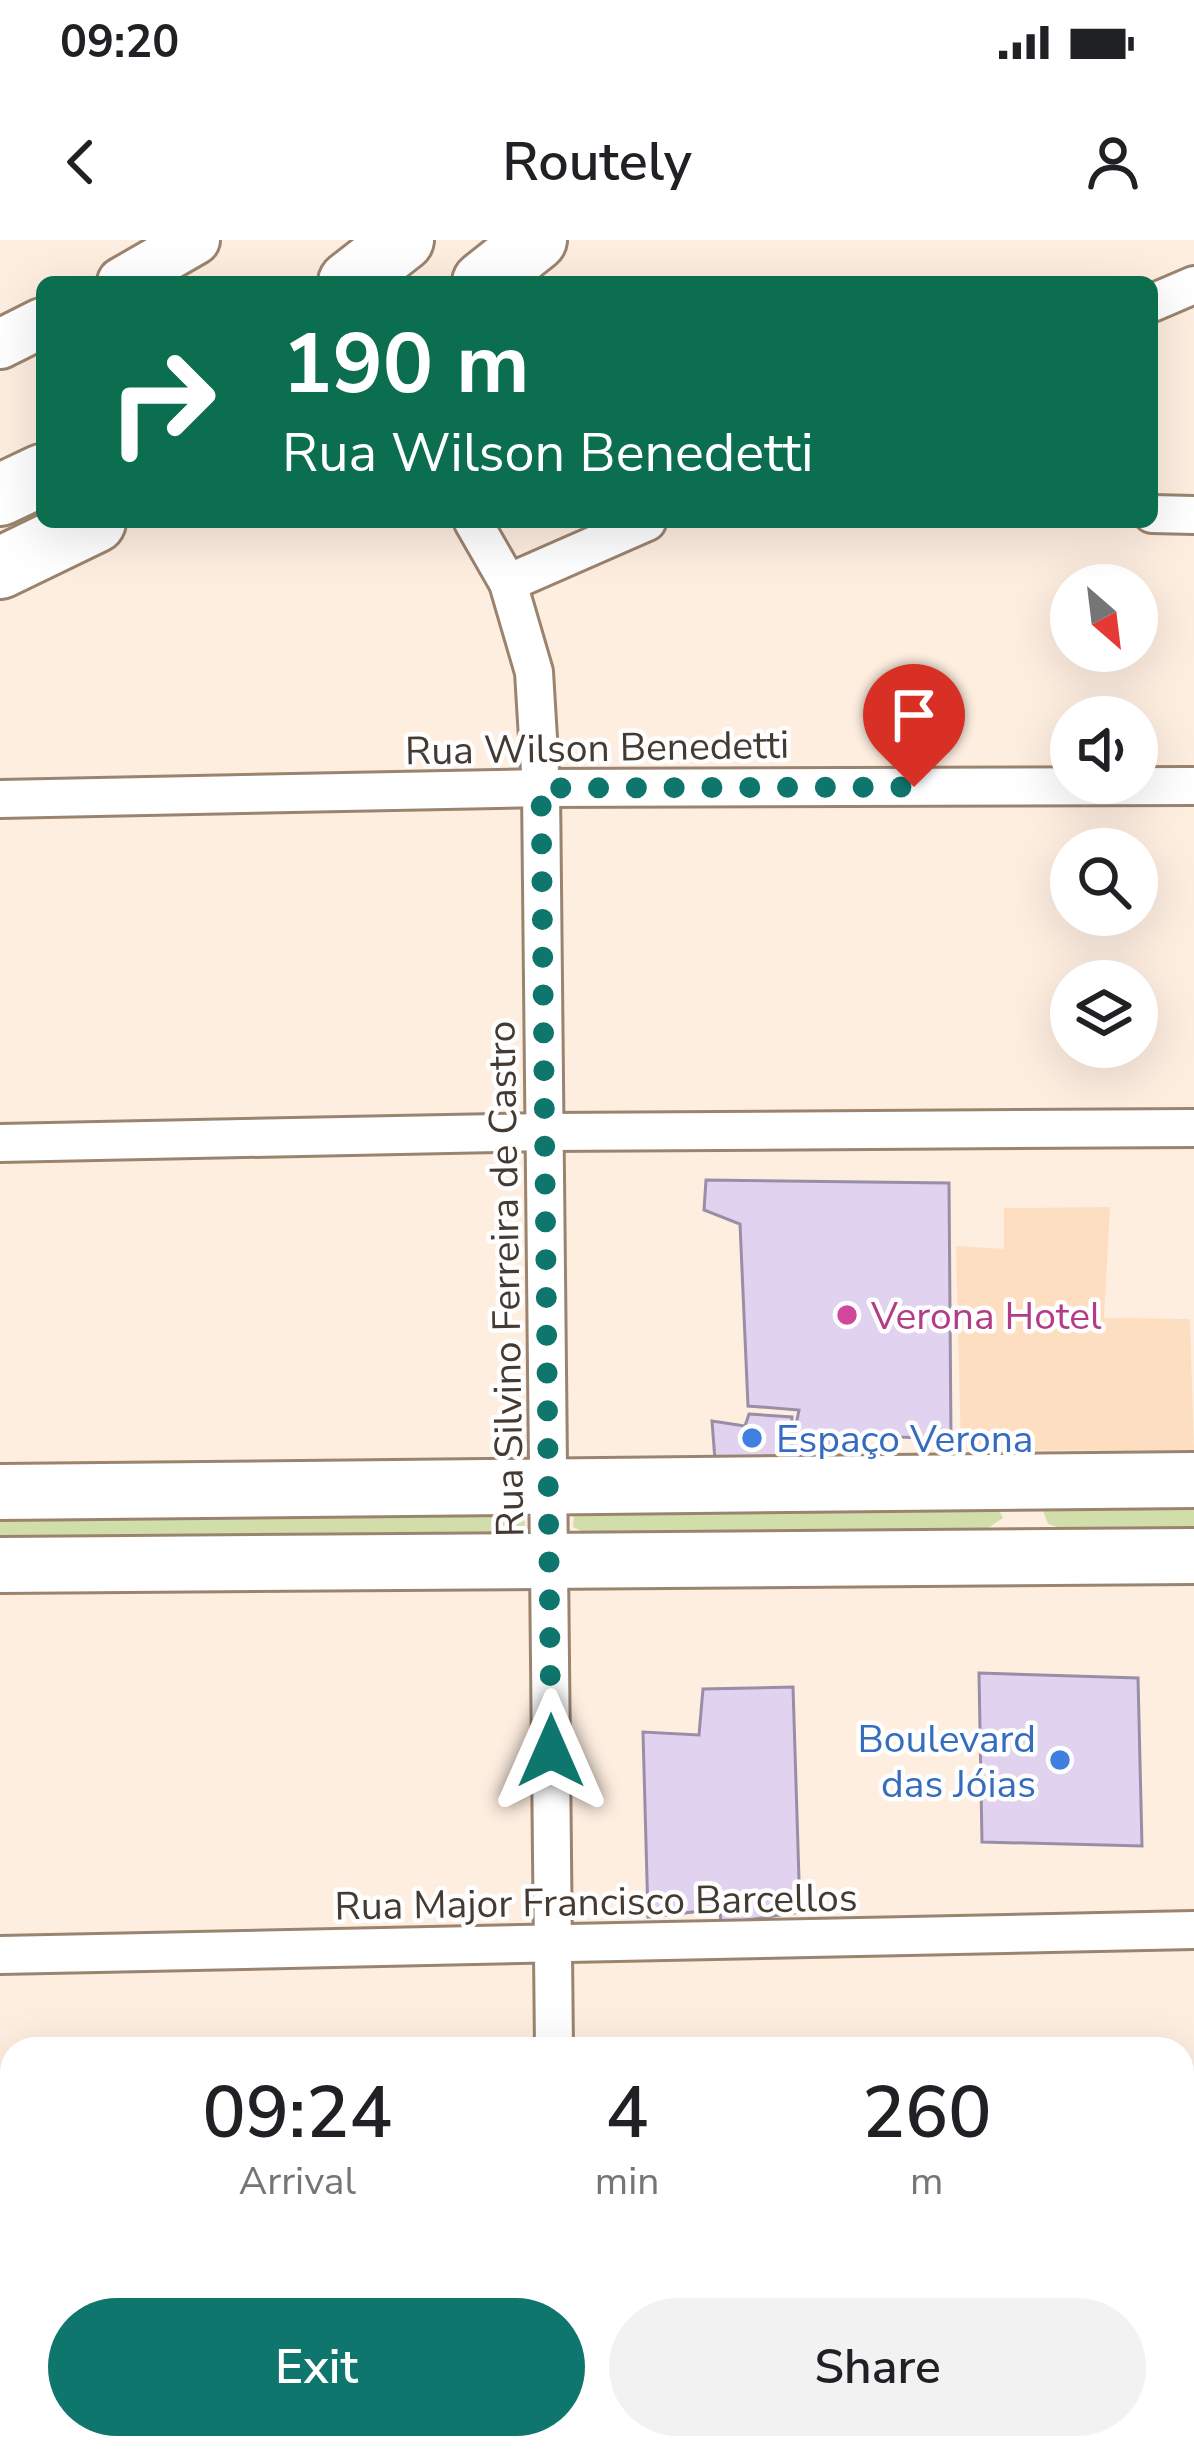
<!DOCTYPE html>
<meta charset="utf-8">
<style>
:root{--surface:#fff;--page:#f2f2f2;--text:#202124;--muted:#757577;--accent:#0f766e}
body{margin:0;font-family:"Nunito Sans",sans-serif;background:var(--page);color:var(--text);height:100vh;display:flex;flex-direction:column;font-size:45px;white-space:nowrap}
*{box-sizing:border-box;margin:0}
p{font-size:39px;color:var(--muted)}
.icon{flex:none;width:66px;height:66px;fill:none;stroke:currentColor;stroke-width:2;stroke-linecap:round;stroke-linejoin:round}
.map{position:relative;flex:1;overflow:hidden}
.details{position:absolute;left:0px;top:1797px;width:1194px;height:423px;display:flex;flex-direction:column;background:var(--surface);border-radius:36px 36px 0 0;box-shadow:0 12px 48px #0002}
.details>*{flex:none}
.guide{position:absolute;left:36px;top:36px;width:1122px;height:252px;border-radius:18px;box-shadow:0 12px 48px #0002;background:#0b6e4f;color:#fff;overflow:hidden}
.needle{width:78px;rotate:152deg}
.controls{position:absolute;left:1050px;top:324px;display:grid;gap:24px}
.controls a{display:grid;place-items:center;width:108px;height:108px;border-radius:50%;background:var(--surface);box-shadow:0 12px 48px #0002;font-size:60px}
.pin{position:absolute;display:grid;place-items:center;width:102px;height:102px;color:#fff;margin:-123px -51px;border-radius:50% 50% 50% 0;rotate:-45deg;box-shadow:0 0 12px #0007}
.pin .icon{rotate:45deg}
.me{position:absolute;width:132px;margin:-66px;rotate:0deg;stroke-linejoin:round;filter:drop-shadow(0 0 9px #0008)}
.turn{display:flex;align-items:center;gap:42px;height:252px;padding:0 48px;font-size:54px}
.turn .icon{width:156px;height:156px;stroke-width:2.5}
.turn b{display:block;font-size:84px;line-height:102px}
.eta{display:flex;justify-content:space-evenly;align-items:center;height:204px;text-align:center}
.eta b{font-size:72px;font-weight:600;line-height:84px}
.cta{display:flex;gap:24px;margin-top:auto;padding:24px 48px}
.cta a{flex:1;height:138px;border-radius:72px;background:var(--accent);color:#fff;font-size:48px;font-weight:600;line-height:138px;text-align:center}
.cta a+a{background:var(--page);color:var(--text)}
.status{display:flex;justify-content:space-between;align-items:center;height:84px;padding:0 60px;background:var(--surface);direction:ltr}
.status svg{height:33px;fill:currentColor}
header{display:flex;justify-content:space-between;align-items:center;height:156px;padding:0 48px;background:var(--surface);font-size:54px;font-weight:600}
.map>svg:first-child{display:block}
</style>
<div class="status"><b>09:20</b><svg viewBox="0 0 49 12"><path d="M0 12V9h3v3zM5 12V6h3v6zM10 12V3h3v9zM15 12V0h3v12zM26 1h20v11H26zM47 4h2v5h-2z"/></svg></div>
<header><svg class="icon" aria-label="back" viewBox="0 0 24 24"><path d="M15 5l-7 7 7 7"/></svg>Routely<svg class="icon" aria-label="person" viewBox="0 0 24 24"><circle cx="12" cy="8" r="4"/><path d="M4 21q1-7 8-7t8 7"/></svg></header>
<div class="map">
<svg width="1194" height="2218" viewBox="0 0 1194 2218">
<rect width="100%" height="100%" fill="#feeee0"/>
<path fill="#fddec1" d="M1110 967 1104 1078 1190 1079 1194 1211 961 1210 956 1006 1004 1009V968Z"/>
<g fill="#d1deaa">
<path d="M1194 1261V1290L1069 1291 1048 1284 1043 1271 1054 1264Z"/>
<path d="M997 1266 1003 1278 988 1288 612 1293 584 1292 573 1287 574 1275 583 1268Z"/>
<path d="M509 1268 524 1275 525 1285 515 1294 378 1300 0 1296V1273Z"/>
</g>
<g fill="#e1d3f0" stroke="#9a8da7" stroke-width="3">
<path d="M706 940 949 943 951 1199 845 1195 844 1210 791 1209 799 1170 748 1166 740 984 704 970Z"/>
<path d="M749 1174 792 1177 791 1224 715 1220 712 1181 745 1186Z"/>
<path d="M979 1433 1138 1438 1142 1606 982 1602Z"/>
<path d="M793 1447 800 1672 721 1684 720 1669 648 1677 643 1492 699 1495 703 1449Z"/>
</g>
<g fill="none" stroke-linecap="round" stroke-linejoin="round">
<defs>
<g id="minor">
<path d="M1152 63 1194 45"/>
<path d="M1152 274 1194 275"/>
<path d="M473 282 508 343 534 432 541 548 554 1809"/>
<path d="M508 343 647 282"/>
<path d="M0 559 541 548 1194 546"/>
<path d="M0 903 545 892 1194 888"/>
<path d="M0 1715 1194 1690"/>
<path d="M1182 1894 1194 1885"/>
<path d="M0 2075H12"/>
<path d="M555 2208V2218"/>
<path d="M74 2218 88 2208"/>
<path d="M700 2218 715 2208"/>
</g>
<g id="tertiary">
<path d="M122 42 195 0"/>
<path d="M0 104 42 83"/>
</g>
<g id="secondary">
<path d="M0 1252 1194 1240"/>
<path d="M0 1325 1194 1316"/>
</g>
<g id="primary">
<path d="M349 42 403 0"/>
<path d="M483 42 536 0"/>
<path d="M0 255 42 235"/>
<path d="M0 328 95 282"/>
</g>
</defs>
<use href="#minor" stroke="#9b846f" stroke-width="42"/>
<use href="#tertiary" stroke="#9b846f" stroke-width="54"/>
<use href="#secondary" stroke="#9b846f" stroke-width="60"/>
<use href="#primary" stroke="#9b846f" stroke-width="66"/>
<use href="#minor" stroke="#fff" stroke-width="36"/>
<use href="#tertiary" stroke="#fff" stroke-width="48"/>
<use href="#secondary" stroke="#fff" stroke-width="54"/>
<use href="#primary" stroke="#fff" stroke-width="60"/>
</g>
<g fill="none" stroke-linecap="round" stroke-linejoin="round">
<path stroke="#0f766e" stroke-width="21" stroke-dasharray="0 37.8" d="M551 1511 541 548 914 547"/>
</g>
<circle fill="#d1479c" stroke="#fefefe" stroke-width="4.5" cx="847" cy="1075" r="12"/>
<g fill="#3f7fe0" stroke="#fefefe" stroke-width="4.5">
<circle cx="752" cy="1198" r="12"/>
<circle cx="1060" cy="1520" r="12"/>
</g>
<g text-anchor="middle" stroke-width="9" stroke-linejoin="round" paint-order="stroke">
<g font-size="39" fill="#443a31" stroke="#fefefe">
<text transform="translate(597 507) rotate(-1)" y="14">Rua Wilson Benedetti</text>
<text transform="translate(505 1039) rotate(-91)" y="14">Rua Silvino Ferreira de Castro</text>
<text transform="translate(596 1661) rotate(-1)" y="14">Rua Major Francisco Barcellos</text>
</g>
<g font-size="39" fill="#b23c85" stroke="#fefefe" text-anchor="start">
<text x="871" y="1089">Verona Hotel</text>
</g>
<g font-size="39" fill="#366cbe" stroke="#fefefe" text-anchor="start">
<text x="776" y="1212">Espaço Verona</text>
<text x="1036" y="1512" text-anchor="end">Boulevard<tspan x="1036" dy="45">das Jóias</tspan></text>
</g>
</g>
</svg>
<div class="controls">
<a><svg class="needle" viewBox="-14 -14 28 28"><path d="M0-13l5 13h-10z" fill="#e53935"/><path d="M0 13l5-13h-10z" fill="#757577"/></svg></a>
<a><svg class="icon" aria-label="sound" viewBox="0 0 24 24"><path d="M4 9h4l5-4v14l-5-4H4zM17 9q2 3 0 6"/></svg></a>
<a><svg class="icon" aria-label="search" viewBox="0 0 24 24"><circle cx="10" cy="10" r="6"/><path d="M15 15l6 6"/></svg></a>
<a><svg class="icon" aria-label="layers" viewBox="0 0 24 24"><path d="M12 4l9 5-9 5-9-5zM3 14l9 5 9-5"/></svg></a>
</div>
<div class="pin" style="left:914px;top:547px;background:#d93025"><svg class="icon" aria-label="arrive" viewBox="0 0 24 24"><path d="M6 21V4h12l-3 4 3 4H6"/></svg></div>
<svg class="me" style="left:551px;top:1511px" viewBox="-20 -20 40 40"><path d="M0-17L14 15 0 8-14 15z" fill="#0f766e" stroke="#fff" stroke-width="4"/></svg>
<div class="guide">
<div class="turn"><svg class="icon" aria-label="right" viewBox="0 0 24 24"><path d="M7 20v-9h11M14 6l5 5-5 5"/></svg><div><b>190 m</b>Rua Wilson Benedetti</div></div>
</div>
<section class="details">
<div class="eta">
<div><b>09:24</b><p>Arrival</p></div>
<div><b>4</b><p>min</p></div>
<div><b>260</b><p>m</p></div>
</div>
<div class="cta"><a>Exit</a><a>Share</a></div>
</section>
</div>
